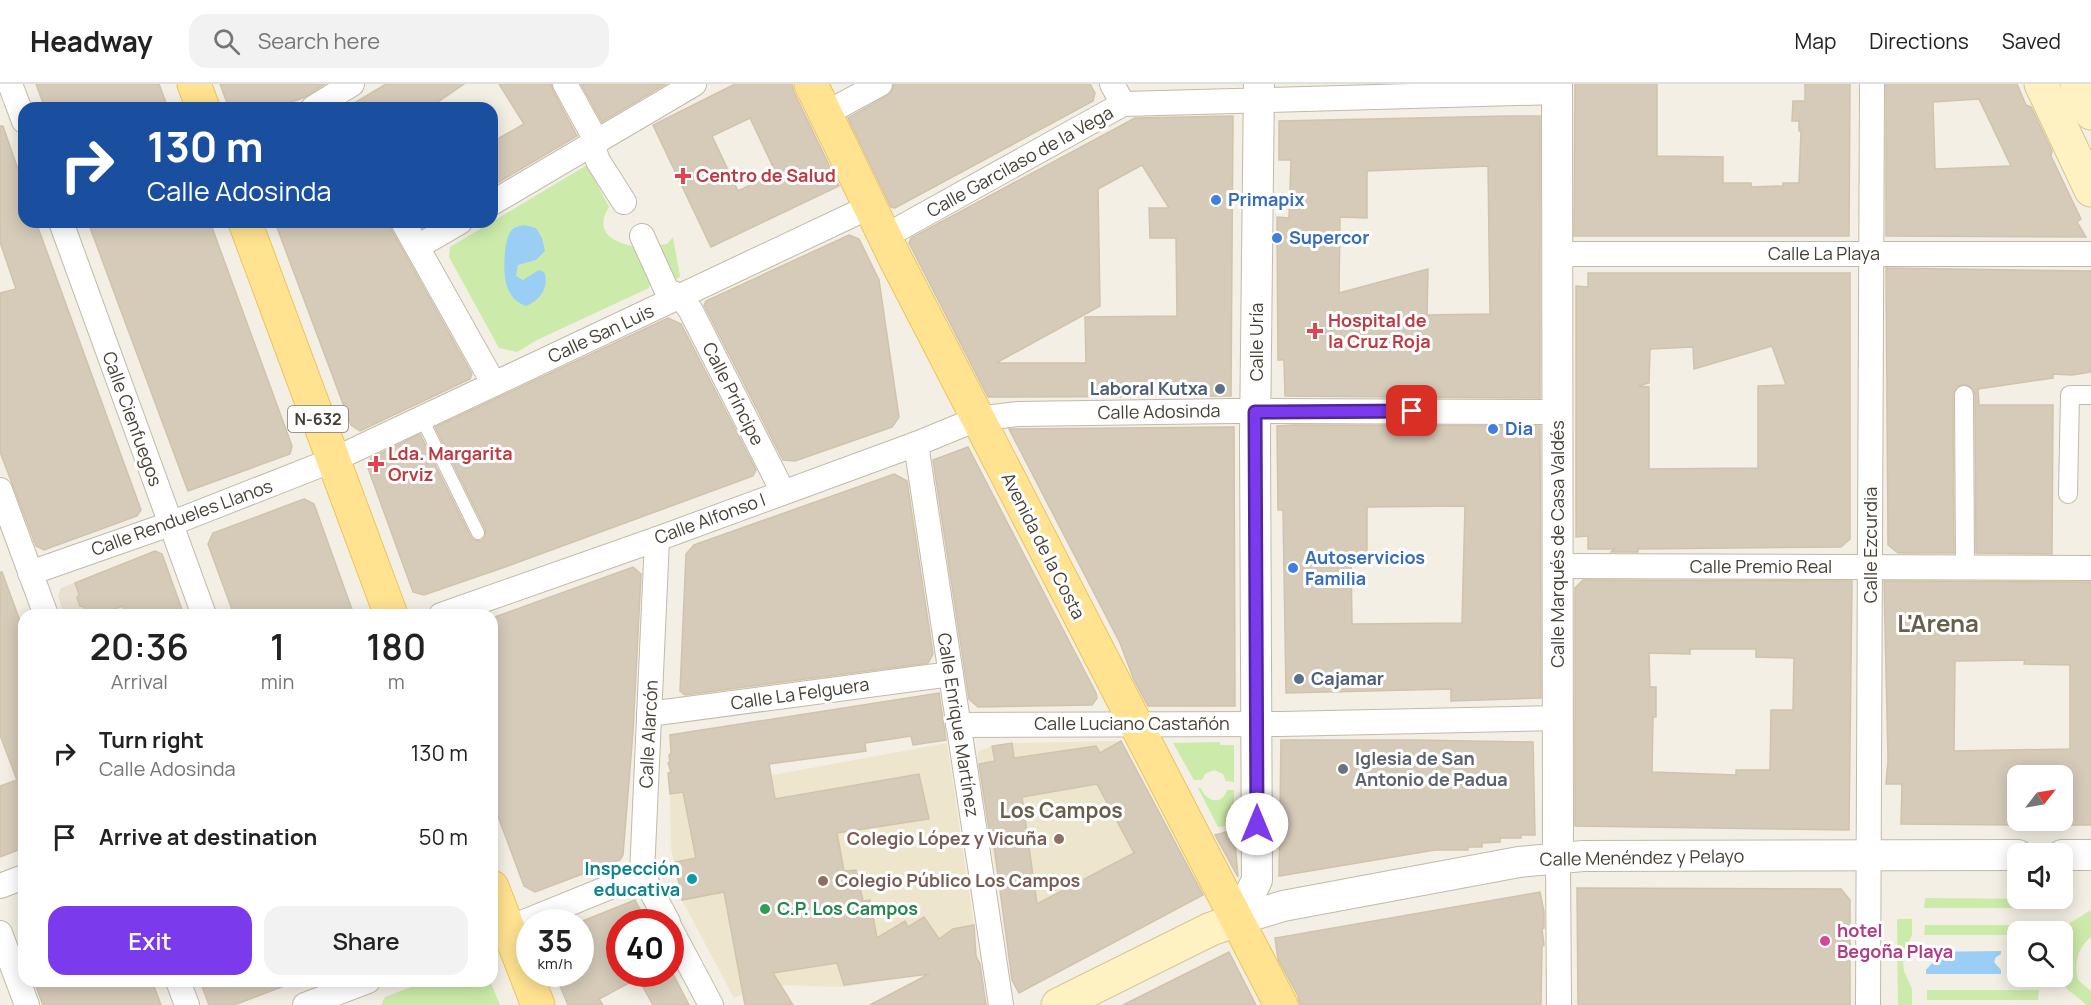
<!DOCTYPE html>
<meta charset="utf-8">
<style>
:root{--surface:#fff;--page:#f2f2f2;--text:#222;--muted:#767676;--line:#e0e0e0;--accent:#7c3aed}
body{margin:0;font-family:Manrope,sans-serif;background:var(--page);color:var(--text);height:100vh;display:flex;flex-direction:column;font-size:22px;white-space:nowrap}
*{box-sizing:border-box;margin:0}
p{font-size:20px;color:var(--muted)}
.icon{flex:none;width:33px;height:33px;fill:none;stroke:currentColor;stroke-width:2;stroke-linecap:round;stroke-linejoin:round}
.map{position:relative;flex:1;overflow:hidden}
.panel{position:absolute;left:18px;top:525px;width:480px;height:378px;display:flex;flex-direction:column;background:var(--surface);border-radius:18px;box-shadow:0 3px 15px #0003}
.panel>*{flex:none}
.hud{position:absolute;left:18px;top:18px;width:480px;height:126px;border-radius:18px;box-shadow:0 3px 15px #0003;background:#1a4fa0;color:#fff;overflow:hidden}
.needle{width:39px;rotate:59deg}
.controls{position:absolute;left:2007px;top:681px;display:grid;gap:12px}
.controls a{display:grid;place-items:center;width:66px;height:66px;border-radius:12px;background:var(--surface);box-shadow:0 3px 15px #0003;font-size:30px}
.speed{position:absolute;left:516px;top:825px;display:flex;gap:12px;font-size:30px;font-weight:700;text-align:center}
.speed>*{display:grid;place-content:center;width:78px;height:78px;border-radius:50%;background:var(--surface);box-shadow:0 3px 15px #0003;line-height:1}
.speed small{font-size:15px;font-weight:400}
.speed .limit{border:9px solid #d22;background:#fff;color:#111}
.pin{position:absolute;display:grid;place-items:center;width:51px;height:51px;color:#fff;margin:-26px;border-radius:12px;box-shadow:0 3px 9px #0006}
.me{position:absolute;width:66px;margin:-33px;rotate:0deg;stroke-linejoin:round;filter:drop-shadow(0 0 4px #0008)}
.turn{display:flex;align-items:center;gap:21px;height:126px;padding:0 30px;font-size:27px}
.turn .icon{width:78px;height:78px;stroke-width:2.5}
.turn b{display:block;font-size:42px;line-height:51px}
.eta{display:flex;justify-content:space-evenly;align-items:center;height:102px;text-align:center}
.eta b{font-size:36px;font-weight:600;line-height:42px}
.action{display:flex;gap:12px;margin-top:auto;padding:12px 30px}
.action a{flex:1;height:69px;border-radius:18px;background:var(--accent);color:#fff;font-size:24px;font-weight:600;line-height:69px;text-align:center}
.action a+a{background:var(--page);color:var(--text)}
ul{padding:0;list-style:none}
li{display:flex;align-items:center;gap:18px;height:84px;padding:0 30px}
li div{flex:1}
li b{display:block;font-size:22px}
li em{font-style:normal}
header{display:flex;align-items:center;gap:36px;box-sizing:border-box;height:84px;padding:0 30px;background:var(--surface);border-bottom:2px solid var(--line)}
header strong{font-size:28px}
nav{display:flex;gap:33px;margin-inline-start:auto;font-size:21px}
.search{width:420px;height:54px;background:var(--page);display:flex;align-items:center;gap:15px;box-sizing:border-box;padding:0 21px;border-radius:18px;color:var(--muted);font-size:22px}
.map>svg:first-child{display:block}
</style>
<header>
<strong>Headway</strong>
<div class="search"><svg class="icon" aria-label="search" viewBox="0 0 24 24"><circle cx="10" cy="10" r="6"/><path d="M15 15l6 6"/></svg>Search here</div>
<nav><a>Map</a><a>Directions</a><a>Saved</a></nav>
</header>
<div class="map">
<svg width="2091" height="921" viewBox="0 0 2091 921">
<rect width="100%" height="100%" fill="#f3efe4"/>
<path fill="#e8e1d2" d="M109 485 126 531H64L58 512 61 504Z"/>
<g fill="#eee5cd">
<path d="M1121 657 1104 711 1134 769 1004 837 977 672 979 667 989 663 1012 659Z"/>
<path d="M947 659 974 841 953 845 870 899 843 903 781 901 748 908 734 914 682 816 671 764 670 710Z"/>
</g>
<g fill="#ccebaa">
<path d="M587 81 609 123C594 146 611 158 633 162L651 197 649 204 537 256 517 268 499 264 449 173 450 163Z"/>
<path d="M673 153 680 193 672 198 658 161 667 160Z"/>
<path d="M1220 658V661H1234V698L1226 697 1223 690 1214 686 1205 690 1202 696H1194L1173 659Z"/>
<path d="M1198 704H1201C1206 718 1222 722 1227 706H1234V741L1218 743Z"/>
<path d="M1925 814 2037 815 2036 824H1924Z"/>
<path d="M2091 826V853C2077 865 2074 878 2078 896L2091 907V921H2087L2067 905 2060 893 2062 892 2063 848 2070 839Z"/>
<path d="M1897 835H1912V851L1905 866 1903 878 1904 887 1912 905V921H1898Z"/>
<path d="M1925 841H2037V847L2018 848 2017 851H1924Z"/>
<path d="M427 897H490L500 921H381L385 913Z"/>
<path d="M1927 906H2039L2038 916H1927Z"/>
</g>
<g fill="#9bcef5">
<path d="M524 141 536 144 542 154 545 167 536 176 518 181 516 192 523 196 539 186 544 188C550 202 540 217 526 222 518 219 513 215 509 207 502 196 503 158 511 147 514 143 519 142 524 141Z"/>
<path d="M2001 867V870L1996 873 1994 878 2001 886V890H1926V886L1933 878 1931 874 1926 871V868Z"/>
</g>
<g fill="#d6cbb9" stroke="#d1c3ab" stroke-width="1.5" fill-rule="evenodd">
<path d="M36 0H159L168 24H45Z"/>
<path d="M220 0H325L305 13 275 24H229Z"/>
<path d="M386 0H464L429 24H346Z"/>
<path d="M499 0H551L553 7 577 52 492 102V58L524 40Z"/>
<path d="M581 0H666L602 38Z"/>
<path d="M735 0H792L794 8 839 102 711 163 653 41ZM750 34 776 89 738 107 712 52Z"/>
<path d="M894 0H1090L1095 9 1093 17 895 124 891 123 848 34 887 12 892 7Z"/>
<path d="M1575 0H1657V72L1723 73V99H1751V103L1783 102V99H1799L1801 47H1799V37H1792L1793 17H1805V0H1850L1849 152H1574Z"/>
<path d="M1886 0H2017L2026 21 2031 23 2052 67 2051 72 2081 135 2077 138 2086 153 1886 152ZM1979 15 2011 82 1935 85 1933 18Z"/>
<path d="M1233 32 1231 312 988 313 909 159 911 154 1135 34ZM1142 81 1169 124H1149L1150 154H1176L1177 232 1085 233 1086 279H996L1100 222 1098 105Z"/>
<path d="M1508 32H1540V314L1285 312 1284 276H1278L1277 133 1289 134 1291 76H1279V37ZM1488 82 1490 230 1427 231 1428 185 1339 209 1340 133 1367 134V87Z"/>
<path d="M0 42H3L24 103V138H36L141 426 137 432 44 466 36 462 0 368V209L16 205 0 158Z"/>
<path d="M88 138H210L292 362 290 370 188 407Z"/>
<path d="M275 138H389L391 145 472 290 470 295 360 347 351 341Z"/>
<path d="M849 151 859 155 879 196 899 333 892 343 795 377 783 376 704 221 706 217Z"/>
<path d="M1886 184 2091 187V288L2072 291 2053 290V294L1978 305 1979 321H2053L2052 470 1976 469 1975 311 1973 305 1965 300 1958 302 1953 311 1954 469H1898L1888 461Z"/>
<path d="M1588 189H1850V455L1841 463 1638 465V468H1611L1614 465H1588V452L1576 453V202L1588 203ZM1772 262 1786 301 1758 302V384L1649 385V303L1638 302 1649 299 1650 265 1693 263 1694 285Z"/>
<path d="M668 234 681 240 756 386 753 392 505 483 424 511 413 508 368 384 371 374 420 350 471 453 474 456 481 457 485 453V445L435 343Z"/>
<path d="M1294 341 1540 342 1541 614 1451 617V605L1286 609 1283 426H1278L1277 342ZM1465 422 1462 539 1352 540 1351 473H1367V423Z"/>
<path d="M1234 343 1235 622H1148L1134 596 1120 559 1009 345Z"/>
<path d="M968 363 1096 609 1097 614 1092 621 978 623 969 615 933 376Z"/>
<path d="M894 390 907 397 933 570 928 579 685 611 680 607 686 470 694 461Z"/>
<path d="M304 415 314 420 354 531H234L208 460 213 449Z"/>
<path d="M155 467 162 470 184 531H126L123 522 99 531H87L84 523 80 522 77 514 79 510 75 499Z"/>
<path d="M633 483 641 490 633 648 623 771 620 776 535 808 524 802 492 716V534Z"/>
<path d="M0 488H2L24 548V764L0 773V702L17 696 0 651Z"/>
<path d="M1583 496 1852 497 1849 746 1575 742V504ZM1690 565H1756V573L1794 574 1793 626H1771L1770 686H1736V691L1652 688 1653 633H1656V603H1650L1649 569 1690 570Z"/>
<path d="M1884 497 2091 498V741H2062V692H2018V741L1901 740 1902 700H1886L1888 676ZM2025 576 2024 580 2070 581V665L1954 667 1955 577Z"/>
<path d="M939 609 946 656 913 661 911 652 865 659 866 667 769 680 775 715 919 690 929 735 837 749 844 787 856 786 863 817 870 816 877 854 905 837 908 843 924 833 939 855 953 845 974 841 976 872 980 880 986 921H870L929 890 844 901 837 879 773 889 793 921H745L724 808 682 816 675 778 696 774 683 708 670 710 668 689 671 688 668 679 670 678 669 671 671 669 670 651Z"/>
<path d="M1281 656H1415L1533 658 1535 751H1521V754H1500V758L1482 759V763H1468V766H1435L1279 792Z"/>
<path d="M1121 657 1203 811 1019 909 1012 896 992 746H989L979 680 995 677 992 662 1012 659 1014 674 1096 662 1100 669ZM1097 700 1134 769 1037 820 1022 713Z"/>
<path d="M1234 746 1238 793 1215 751Z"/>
<path d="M1577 804 1841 805 1850 816V921H1578Z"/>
<path d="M1540 808 1544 828V844L1542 845 1544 861 1542 862 1541 921H1300L1298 912 1278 875 1275 854Z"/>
<path d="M635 816 647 838H620V890H673L689 921H653L638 894 599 915 603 921H568L555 890H580V838Z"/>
<path d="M1229 868 1256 921H1123Z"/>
<path d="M34 897H152L161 921H43Z"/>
<path d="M200 897H292V899L234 921H209Z"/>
</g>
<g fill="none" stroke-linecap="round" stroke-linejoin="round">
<defs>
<path id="service" d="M422 335 478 449"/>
<g id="pedestrian">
<path d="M1964 311 1965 485"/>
<path d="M2068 410 2070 311H2091"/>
</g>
<g id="minor">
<path d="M10 0 24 37"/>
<path d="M565 0 597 58 594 66 598 77 624 118"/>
<path d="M1112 0 1123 20"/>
<path d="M313 24 352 0"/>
<path d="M825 30 880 0"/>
<path d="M492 119 694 0"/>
<path d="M61 138 204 531"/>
<path d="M403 138 494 300"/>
<path d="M642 152 667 207 681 212 691 227 783 408"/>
<path d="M884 153 1123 20 1557 8"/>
<path d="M417 163 460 138"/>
<path d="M1557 170H2091"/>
<path d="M916 360 1001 921"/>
<path d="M0 406 46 531"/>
<path d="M657 455 642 790 668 838"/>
<path d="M1558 482 2091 484"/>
<path d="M30 489 170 440 333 376 869 123"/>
<path d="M441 531 657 455 916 360 977 335 1018 330 1231 327 1558 328"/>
<path d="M649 630 951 590"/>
<path d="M958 641 1281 640 1558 634"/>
<path d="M1558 774 1559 921"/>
<path d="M0 802 24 793"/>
<path d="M670 844 711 921"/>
<path d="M0 849 27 921"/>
<path d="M492 851 642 790"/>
<path d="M178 897 187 921"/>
<path d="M305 921 368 897"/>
<path d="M1868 921 1872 0"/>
</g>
<g id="tertiary">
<path d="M1557 0 1558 774"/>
<path d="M2062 771H2091"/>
<path d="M1237 836 1257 796 1255 353 1259 0"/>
<path d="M1237 836 1283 822 1519 778 1583 772 2018 771"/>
</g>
<g id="secondary">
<path d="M2041 0 2091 106"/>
<path d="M2077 0 2091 29"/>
<path d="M1058 921 1211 845 1237 836"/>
</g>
<g id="primary">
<path d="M194 0 203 24"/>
<path d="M811 0 895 174 1281 921"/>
<path d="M245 138 391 531"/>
<path d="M492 803 538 921"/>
</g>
</defs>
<use href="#service" stroke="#c2baa9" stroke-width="14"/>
<use href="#pedestrian" stroke="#c2baa9" stroke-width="20"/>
<use href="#minor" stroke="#c2baa9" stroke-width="26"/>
<use href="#tertiary" stroke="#c2baa9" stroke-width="32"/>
<use href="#secondary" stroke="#d6c690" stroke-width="35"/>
<use href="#primary" stroke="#ecc45a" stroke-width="35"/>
<use href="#service" stroke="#fff" stroke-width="12"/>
<use href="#pedestrian" stroke="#fff" stroke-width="18"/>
<use href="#minor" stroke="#fff" stroke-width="24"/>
<use href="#tertiary" stroke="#fff" stroke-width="30"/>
<use href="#secondary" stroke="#fff2c2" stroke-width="33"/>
<use href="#primary" stroke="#ffe391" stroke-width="33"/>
</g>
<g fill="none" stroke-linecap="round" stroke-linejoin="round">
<defs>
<path id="route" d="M1257 740 1255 328 1412 327"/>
</defs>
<use href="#route" stroke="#51269a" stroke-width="15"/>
<use href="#route" stroke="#7c3aed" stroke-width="10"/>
</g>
<g fill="#e0444e" stroke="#fff" stroke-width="2">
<path d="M680 83h6v6h6v6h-6v6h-6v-6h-6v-6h6z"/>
<path d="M1312 238h6v6h6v6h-6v6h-6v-6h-6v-6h6z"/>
<path d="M373 371h6v6h6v6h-6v6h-6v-6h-6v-6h6z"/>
</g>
<g fill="#3f7fe0" stroke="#fff" stroke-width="2">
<circle cx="1216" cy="116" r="6"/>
<circle cx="1277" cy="154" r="6"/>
<circle cx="1493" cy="345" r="6"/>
<circle cx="1293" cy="484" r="6"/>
</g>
<g fill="#5c6f8a" stroke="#fff" stroke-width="2">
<circle cx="1220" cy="305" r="6"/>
<circle cx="1299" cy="595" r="6"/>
</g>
<circle fill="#6b7280" stroke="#fff" stroke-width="2" cx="1343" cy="685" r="6"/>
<g fill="#8d6e63" stroke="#fff" stroke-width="2">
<circle cx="1059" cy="755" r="6"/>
<circle cx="823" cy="797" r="6"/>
</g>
<circle fill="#0f9aa8" stroke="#fff" stroke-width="2" cx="692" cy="795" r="6"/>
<circle fill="#2e9e5b" stroke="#fff" stroke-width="2" cx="765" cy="825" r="6"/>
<circle fill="#d1479c" stroke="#fff" stroke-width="2" cx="1825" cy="857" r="6"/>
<g text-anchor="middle" stroke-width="6" stroke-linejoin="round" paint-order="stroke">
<rect fill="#fff" stroke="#7e7971" stroke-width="1.5" x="288" y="322" width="60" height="26" rx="4.5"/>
<g font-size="16" font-weight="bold" fill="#463f34">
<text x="318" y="341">N-632</text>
</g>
<g font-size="18" fill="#463f34" stroke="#fff">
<text transform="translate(1020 78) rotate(-29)" y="6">Calle Garcilaso de la Vega</text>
<text x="1824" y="176">Calle La Playa</text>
<text transform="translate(601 250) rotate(-25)" y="6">Calle San Luis</text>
<text transform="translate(1257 258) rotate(-90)" y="6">Calle Uría</text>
<text transform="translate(733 310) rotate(63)" y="6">Calle Príncipe</text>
<text transform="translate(1159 328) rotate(-1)" y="6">Calle Adosinda</text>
<text transform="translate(132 335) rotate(70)" y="6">Calle Cienfuegos</text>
<text transform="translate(182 434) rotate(-20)" y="6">Calle Rendueles Llanos</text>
<text transform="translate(710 435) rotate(-20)" y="6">Calle Alfonso I</text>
<text transform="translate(1558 460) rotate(-90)" y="6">Calle Marqués de Casa Valdés</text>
<text transform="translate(1871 461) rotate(-90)" y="6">Calle Ezcurdia</text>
<text transform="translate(1043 462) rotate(63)" y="6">Avenida de la Costa</text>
<text x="1761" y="489">Calle Premio Real</text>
<text transform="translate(800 610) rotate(-8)" y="6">Calle La Felguera</text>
<text x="1132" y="646">Calle Luciano Castañón</text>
<text transform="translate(958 641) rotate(81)" y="6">Calle Enrique Martínez</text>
<text transform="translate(649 650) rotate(-87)" y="6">Calle Alarcón</text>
<text transform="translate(1642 774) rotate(-1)" y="6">Calle Menéndez y Pelayo</text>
</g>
<g font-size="18" font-weight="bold" fill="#be3a42" stroke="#fff" text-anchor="start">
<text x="696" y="98">Centro de Salud</text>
<text x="1328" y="243">Hospital de<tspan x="1328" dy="21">la Cruz Roja</tspan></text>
<text x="388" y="376">Lda. Margarita<tspan x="388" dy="21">Orviz</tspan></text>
</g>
<g font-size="18" font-weight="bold" fill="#366cbe" stroke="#fff" text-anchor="start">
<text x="1228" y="122">Primapix</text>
<text x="1289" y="160">Supercor</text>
<text x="1505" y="351">Dia</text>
<text x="1305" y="480">Autoservicios<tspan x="1305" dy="21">Familia</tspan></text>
</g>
<g font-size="18" font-weight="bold" fill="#4e5e75" stroke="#fff" text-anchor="end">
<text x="1208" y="311">Laboral Kutxa</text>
<text x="1311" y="601" text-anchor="start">Cajamar</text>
</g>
<g font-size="18" font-weight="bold" fill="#5b616d" stroke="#fff" text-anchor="start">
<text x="1355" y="681">Iglesia de San<tspan x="1355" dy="21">Antonio de Padua</tspan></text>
</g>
<g font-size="18" font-weight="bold" fill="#785e54" stroke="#fff" text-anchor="end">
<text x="1047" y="761">Colegio López y Vicuña</text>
<text x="835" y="803" text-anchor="start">Colegio Público Los Campos</text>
</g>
<g font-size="18" font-weight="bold" fill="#0d838f" stroke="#fff" text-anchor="end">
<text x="680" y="791">Inspección<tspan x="680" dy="21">educativa</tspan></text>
</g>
<g font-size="18" font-weight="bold" fill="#27864d" stroke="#fff" text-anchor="start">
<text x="777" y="831">C.P. Los Campos</text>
</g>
<g font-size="18" font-weight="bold" fill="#b23c85" stroke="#fff" text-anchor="start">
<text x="1837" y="853">hotel<tspan x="1837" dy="21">Begoña Playa</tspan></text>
</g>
<g font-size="21" font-weight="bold" fill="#695e4a" stroke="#fff">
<text x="1061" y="734">Los Campos</text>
</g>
<g font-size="24" font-weight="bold" fill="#695e4a" stroke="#fff">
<text x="1938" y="548">L'Arena</text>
</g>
</g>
</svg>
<div class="controls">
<a><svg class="needle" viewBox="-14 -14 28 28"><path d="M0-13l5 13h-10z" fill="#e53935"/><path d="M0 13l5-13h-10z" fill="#767676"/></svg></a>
<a><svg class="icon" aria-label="sound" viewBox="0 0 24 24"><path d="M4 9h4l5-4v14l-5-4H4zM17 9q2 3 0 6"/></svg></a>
<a><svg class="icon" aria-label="search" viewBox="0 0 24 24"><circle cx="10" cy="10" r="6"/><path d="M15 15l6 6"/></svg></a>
</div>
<div class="speed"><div>35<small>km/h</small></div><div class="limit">40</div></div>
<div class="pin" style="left:1412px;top:327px;background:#d93025"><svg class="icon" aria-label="arrive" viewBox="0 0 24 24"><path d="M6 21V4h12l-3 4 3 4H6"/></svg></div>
<svg class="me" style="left:1257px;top:740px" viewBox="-20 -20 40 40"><circle r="19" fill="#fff"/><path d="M0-13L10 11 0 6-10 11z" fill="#7c3aed"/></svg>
<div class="hud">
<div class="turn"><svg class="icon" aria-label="right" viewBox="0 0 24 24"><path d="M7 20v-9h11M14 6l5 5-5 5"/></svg><div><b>130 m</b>Calle Adosinda</div></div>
</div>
<section class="panel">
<div class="eta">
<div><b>20:36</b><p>Arrival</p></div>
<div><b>1</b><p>min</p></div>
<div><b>180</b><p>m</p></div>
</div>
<ul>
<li><svg class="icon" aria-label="right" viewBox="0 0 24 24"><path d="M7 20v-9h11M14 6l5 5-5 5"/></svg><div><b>Turn right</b><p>Calle Adosinda</p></div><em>130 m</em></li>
<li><svg class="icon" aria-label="arrive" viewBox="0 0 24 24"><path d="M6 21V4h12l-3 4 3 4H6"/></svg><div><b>Arrive at destination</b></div><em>50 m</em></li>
</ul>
<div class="action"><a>Exit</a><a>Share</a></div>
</section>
</div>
